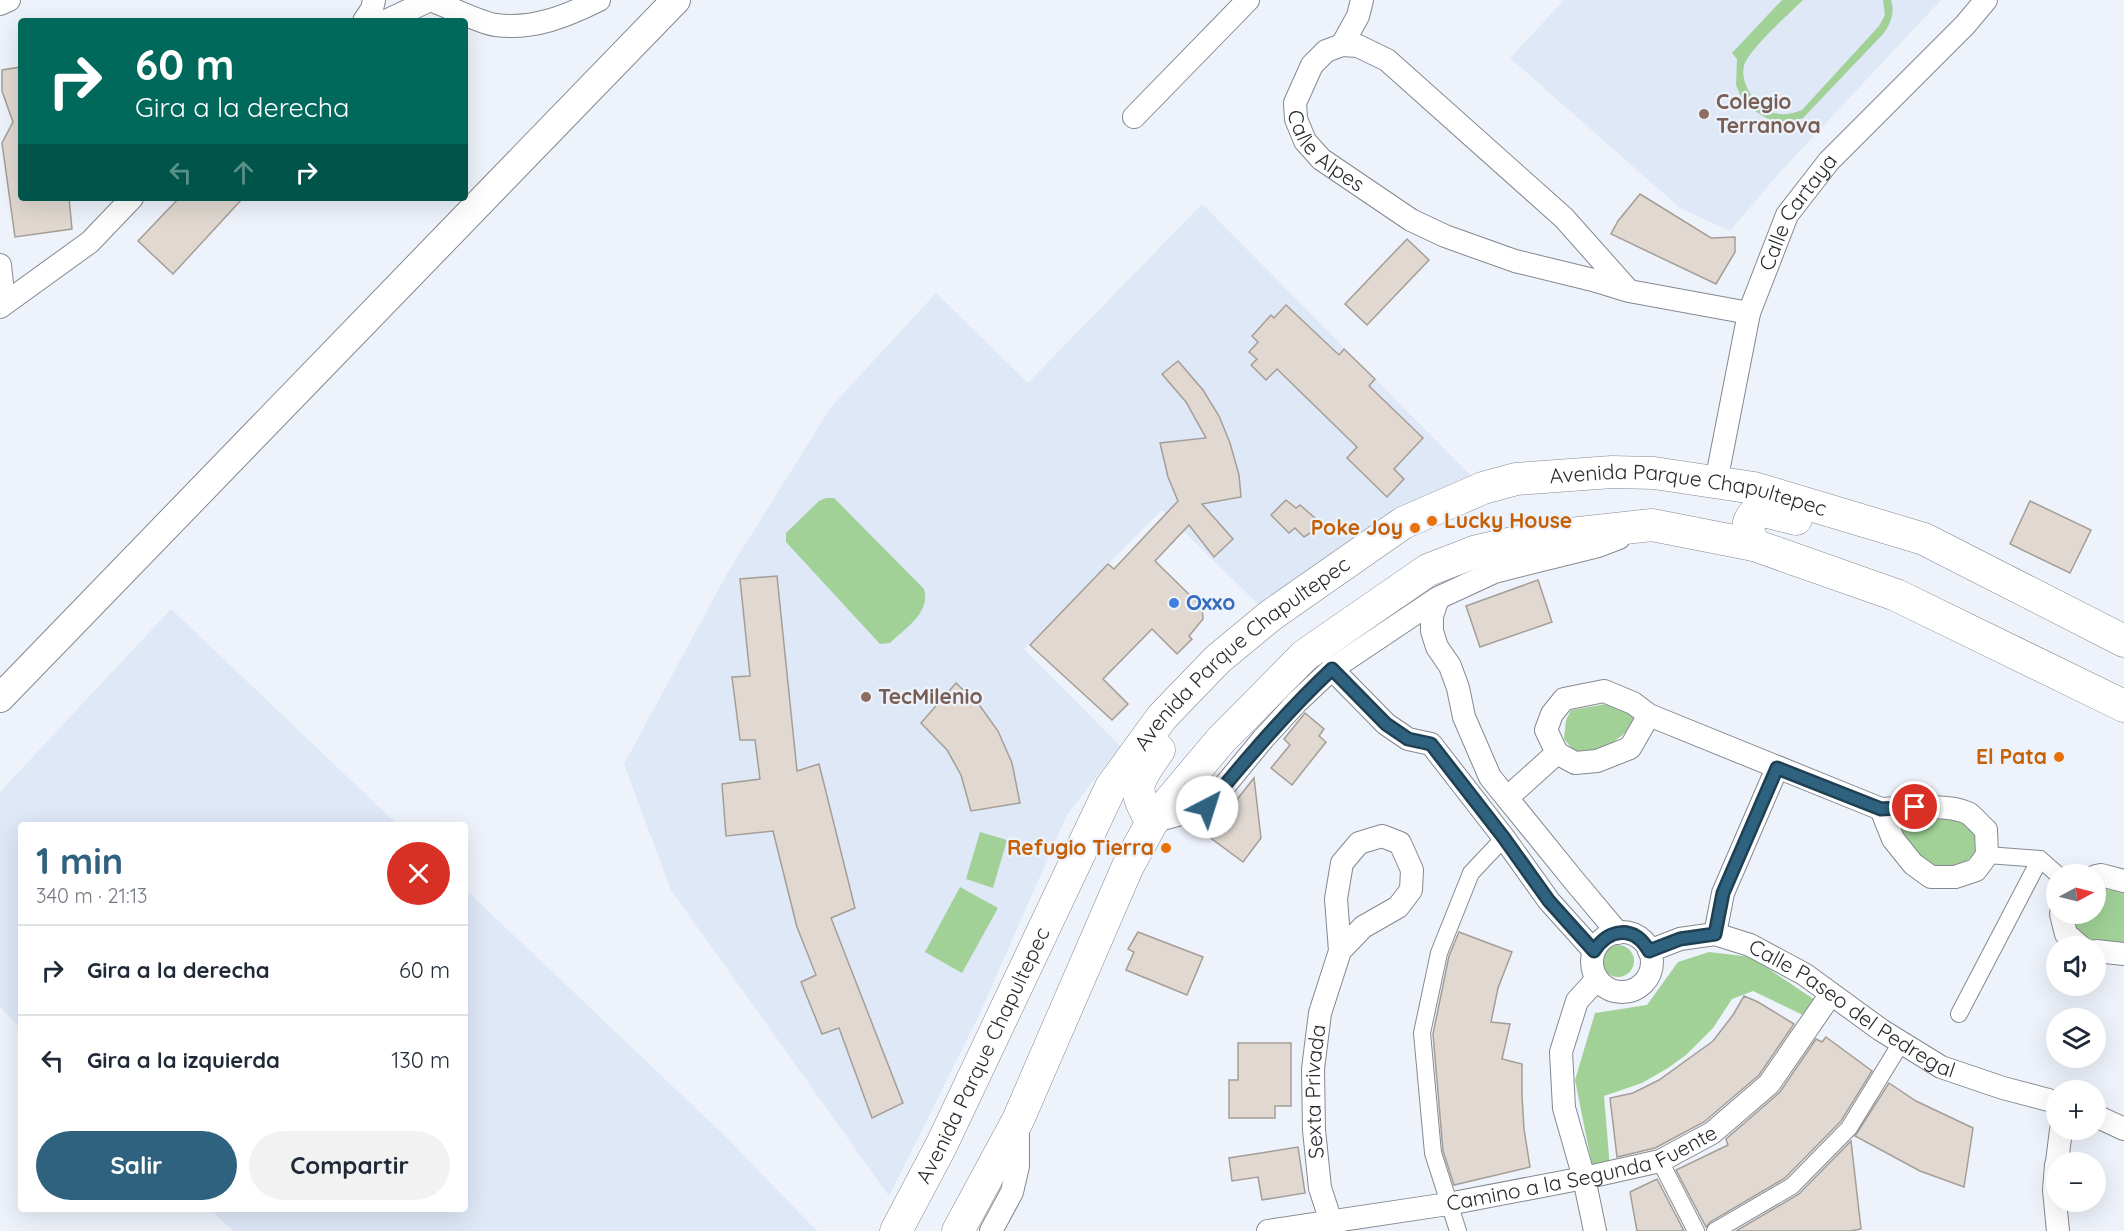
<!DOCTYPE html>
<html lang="es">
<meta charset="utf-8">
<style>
:root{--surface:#fff;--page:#f2f2f3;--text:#1f2937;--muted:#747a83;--line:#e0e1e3;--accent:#2f627f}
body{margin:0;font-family:Quicksand,sans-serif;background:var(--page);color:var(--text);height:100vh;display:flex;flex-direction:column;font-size:22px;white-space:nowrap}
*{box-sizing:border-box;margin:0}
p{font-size:20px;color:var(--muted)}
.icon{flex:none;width:33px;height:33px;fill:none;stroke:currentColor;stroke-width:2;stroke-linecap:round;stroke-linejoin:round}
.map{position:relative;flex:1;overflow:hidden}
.details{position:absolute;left:18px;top:822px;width:450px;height:390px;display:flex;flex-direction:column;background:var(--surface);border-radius:6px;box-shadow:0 6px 24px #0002}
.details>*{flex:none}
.top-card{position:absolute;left:18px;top:18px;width:450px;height:183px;border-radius:6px;box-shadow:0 6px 24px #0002;background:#00695c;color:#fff;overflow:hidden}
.needle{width:39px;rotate:83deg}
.fabs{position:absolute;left:2046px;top:864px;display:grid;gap:12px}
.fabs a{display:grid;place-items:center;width:60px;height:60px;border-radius:50%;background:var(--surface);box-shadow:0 6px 24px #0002;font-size:30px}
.pin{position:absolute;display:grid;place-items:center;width:51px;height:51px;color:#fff;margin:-26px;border:3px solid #fff;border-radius:50%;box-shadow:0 2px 6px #0007}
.me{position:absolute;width:66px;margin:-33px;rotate:40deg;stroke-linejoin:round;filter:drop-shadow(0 0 4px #0008)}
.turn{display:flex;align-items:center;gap:21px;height:126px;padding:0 18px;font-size:27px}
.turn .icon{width:78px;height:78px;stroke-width:2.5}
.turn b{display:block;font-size:42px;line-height:51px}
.lanes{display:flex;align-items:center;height:57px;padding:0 18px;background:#0003;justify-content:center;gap:30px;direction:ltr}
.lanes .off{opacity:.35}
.round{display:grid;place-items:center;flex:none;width:63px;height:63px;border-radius:32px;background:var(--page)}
.overview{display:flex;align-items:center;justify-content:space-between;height:102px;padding:0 18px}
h1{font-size:36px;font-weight:800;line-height:45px;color:var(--accent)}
.primary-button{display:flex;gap:12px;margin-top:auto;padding:12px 18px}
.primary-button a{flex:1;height:69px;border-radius:36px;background:var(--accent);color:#fff;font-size:24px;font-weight:800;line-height:69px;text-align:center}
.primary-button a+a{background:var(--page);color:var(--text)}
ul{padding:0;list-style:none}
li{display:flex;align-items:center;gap:18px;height:90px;padding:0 18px;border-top:2px solid var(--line)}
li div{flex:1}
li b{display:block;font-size:22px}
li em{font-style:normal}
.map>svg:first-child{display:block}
</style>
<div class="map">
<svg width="2124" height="1231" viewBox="0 0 2124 1231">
<rect width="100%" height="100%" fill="#edf2fb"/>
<g fill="#dee8f7">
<path d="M1564 0H1941L1781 171 1730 231 1680 208 1510 58Z"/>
<path d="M1202 204 1483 488 1270 616 1162 510 1024 649 1120 746 1067 815 980 1013 889 1196 671 890 624 764 728 572 831 407 936 293 1028 383Z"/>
<path d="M171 609 398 825H21V1029L0 1007V792Z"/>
<path d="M465 889 726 1137 817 1231H233L210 1209H465Z"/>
</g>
<g fill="#a1d197">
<path d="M1782 0H1803C1790 13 1748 50 1744 66 1740 80 1752 99 1762 107 1774 116 1788 116 1802 110L1879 26 1885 15 1883 0H1891C1895 13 1891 22 1884 33L1803 118 1791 122 1781 123 1771 121 1755 111 1742 99 1736 85 1737 59 1732 53Z"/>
<path d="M826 498H834L924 589C931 613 905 628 890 643L880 644 786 542V533L819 501Z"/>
<path d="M1606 704 1631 711 1638 720C1618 741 1605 751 1575 752L1564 739 1566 720 1571 710Z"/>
<path d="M1943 815 1964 823 1978 839 1974 855 1954 870 1935 872 1911 848 1894 821Z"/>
<path d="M980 832 1007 840 993 888 966 879Z"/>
<path d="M2096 878 2124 885V951L2084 946 2065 914H2096Z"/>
<path d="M960 887 998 908 962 973 925 952Z"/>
<circle cx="1618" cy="961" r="16"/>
<path d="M1709 952 1751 957 1818 1002 1809 1018 1753 991 1732 999 1713 1028 1686 1055 1668 1068 1642 1083 1604 1096 1610 1168 1593 1170 1575 1080 1595 1013 1647 1005 1678 962Z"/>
</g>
<g fill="#e0d8d1" stroke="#a59e97" stroke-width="1.5">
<path d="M21 67V198H69L72 229 15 237 2 143 13 122 2 91V70Z"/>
<path d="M1640 194 1711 238 1735 237V252L1716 284 1611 234 1618 221Z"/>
<path d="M179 198H243L173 274 138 241Z"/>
<path d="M1407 239 1429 260 1367 325 1345 304Z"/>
<path d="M1286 305 1339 355 1344 349 1375 379 1369 386 1423 438 1394 469 1404 479 1387 497 1347 458 1357 447 1277 369 1266 380 1251 365 1257 359 1249 352 1258 342 1252 336 1271 315 1274 318Z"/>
<path d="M1178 361 1203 390 1219 416 1230 443 1239 475 1241 497 1202 504 1233 539 1214 557 1189 525 1155 561 1202 607 1203 619 1189 636 1192 639 1177 654 1152 629 1103 679 1128 704 1112 720 1030 645 1108 564 1114 569 1178 501 1168 477 1160 443 1206 438 1186 402 1162 374Z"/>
<path d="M1286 500 1296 508 1300 505 1323 525 1304 537 1295 528 1289 533 1271 515Z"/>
<path d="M2030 501 2091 530 2070 573 2010 544Z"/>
<path d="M777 576 797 771 819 764 855 908 831 918 903 1103 872 1118 839 1028 822 1034 801 982 816 975 797 927 773 831 726 836 722 784 760 779 755 740H740L732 677 750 676 740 579Z"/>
<path d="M1538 580 1552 622 1480 647 1466 606Z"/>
<path d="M956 683 980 706 998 731 1012 763 1020 803 971 811 961 775 947 750 921 723Z"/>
<path d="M1305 713 1324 729 1319 736 1326 742 1292 785 1271 768 1290 745 1284 739Z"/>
<path d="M1254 778 1261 838 1243 862 1208 836Z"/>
<path d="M1138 932 1203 957 1187 995 1126 970 1134 952 1128 949Z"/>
<path d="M1459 932 1512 952 1498 988 1491 1022 1510 1024 1502 1059 1522 1064V1095L1524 1129 1530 1167 1454 1185 1443 1151 1433 1034 1449 956Z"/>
<path d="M1744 996 1758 1002 1794 1024 1759 1075 1704 1122 1655 1148 1617 1157 1610 1098 1633 1093 1659 1080 1713 1041 1733 1015Z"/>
<path d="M1826 1037 1872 1071 1841 1121 1785 1178 1710 1222 1706 1227 1676 1170 1728 1145 1726 1139 1780 1092 1816 1039 1822 1042Z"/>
<path d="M1238 1043H1291V1106H1275V1118H1229V1080H1238Z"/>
<path d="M1889 1083 1916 1101 1973 1128 1964 1187 1920 1171 1855 1136Z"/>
<path d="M1851 1141 1861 1229 1850 1231H1736L1799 1194Z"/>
<path d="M1298 1147 1305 1193 1262 1200 1258 1177 1232 1181 1229 1158Z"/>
<path d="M1657 1179 1684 1231H1637L1630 1192Z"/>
</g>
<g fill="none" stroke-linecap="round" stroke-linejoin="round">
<defs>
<g id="pedestrian">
<path d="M1987 855 2040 859 2057 874"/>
<path d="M1959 1014 2040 859"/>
<path d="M1660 1161 1696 1231"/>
<path d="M1458 1231 1433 1153 1422 1033 1439 953 1471 873 1504 838"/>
<path d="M1715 1231 1792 1186 1849 1128 1901 1043"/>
</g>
<g id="minor">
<path d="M430 0C447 6 480 23 496 25 533 30 567 16 599 0"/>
<path d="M0 4 9 0"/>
<path d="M364 21 372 9 374 0"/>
<path d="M386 21 430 0"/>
<path d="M1342 45 1358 16 1362 0"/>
<path d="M1134 117 1248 0"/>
<path d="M0 265 4 303"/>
<path id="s1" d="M1629 291 1564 218 1387 60 1358 46 1342 45 1326 51 1312 65 1295 103 1296 119 1305 141 1321 159 1411 220 1445 236 1515 261 1593 280 1629 291 1749 313"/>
<path d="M0 307 90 242 132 198"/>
<path id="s2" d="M1716 482 1749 313 1787 215 1829 161 1965 25 1986 0"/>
<path d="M1438 598 1432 616V631L1437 647 1450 666 1458 688 1464 717 1490 777 1576 883 1618 933"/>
<path d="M1332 669 1386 724 1408 739 1431 744 1504 838 1549 901 1594 951"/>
<path d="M1649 715 1630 748 1597 761 1575 763 1557 753 1546 730 1552 714 1564 699 1604 691 1633 703 1649 715 1881 809C1903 808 1947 803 1968 813 1974 817 1980 825 1986 830L1987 855 1976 870 1955 877H1931L1913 864 1893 839 1881 809"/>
<path d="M1507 798 1557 753"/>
<path d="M1152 822 1207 807 1263 739 1297 702 1332 669 1438 598 1494 572 1598 546 1619 538"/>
<path d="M2096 876 2101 875 2124 881"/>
<path d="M2061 914 2066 934 2080 946"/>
<circle cx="1622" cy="962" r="30"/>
<path d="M1715 934 1723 893 1777 768"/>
<path id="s3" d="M1649 951 1680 939 1715 934 1750 945 1804 974 1881 1030 1941 1067 2003 1088 2056 1102"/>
<path d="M2096 951 2124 954"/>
<path d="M2096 1116 2124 1129"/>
<path d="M2057 1162 2061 1130"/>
<path d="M2056 1165 2054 1190 2058 1231"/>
<path d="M991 1231 1012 1192 1018 1166V1125"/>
<path id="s4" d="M1268 1231 1448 1204 1584 1178 1660 1161 1712 1133 1769 1084 1831 994"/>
<path id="s5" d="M1334 1231 1320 1188 1314 1130 1313 1069 1320 1013 1340 951 1336 899 1342 863 1359 843 1382 836 1400 843 1412 870 1411 890 1398 907 1363 927 1340 951"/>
<path d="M1595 1231 1584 1178 1564 1108 1561 1052 1577 1001 1597 979"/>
</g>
<path id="tertiary" d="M0 698 676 0"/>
<g id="secondary">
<path d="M1754 545C1748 531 1744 523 1757 511H1764L1796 519"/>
<path d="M1152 822C1130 786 1137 782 1159 750"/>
<path id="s6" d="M896 1231 941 1146 1111 787 1162 717 1218 659 1270 616 1403 523 1483 488 1516 479 1612 472 1654 473 1754 488 1924 539 2124 641"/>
<path d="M958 1231 1018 1120 1128 866 1152 822 1221 740 1305 655 1428 570 1477 551 1534 538 1652 525 1754 545 1896 595 2124 706"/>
</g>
</defs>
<use href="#pedestrian" stroke="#848991" stroke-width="18"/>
<use href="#minor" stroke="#848991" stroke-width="24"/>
<use href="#tertiary" stroke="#848991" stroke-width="30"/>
<use href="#secondary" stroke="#848991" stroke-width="33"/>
<use href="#pedestrian" stroke="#fff" stroke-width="16"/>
<use href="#minor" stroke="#fff" stroke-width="22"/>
<use href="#tertiary" stroke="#fff" stroke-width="28"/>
<use href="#secondary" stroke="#fff" stroke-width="32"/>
</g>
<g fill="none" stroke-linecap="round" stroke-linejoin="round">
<defs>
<path id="route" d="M1207 807C1246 759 1286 712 1332 669L1386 724 1408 739 1431 744 1504 838 1549 901 1594 951C1609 928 1634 925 1649 951L1680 939 1715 934 1723 893 1777 768 1881 809 1915 807"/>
</defs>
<use href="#route" stroke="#1f4053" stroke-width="15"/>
<use href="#route" stroke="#2f627f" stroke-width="10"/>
</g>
<g fill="#8d6e63" stroke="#edf2fb" stroke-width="2">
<circle cx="1704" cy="114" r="6"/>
<circle cx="866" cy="697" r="6"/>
</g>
<g fill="#e8710a" stroke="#edf2fb" stroke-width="2">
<circle cx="1432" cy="521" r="6"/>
<circle cx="1415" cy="528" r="6"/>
<circle cx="2059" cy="757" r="6"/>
<circle cx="1166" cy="848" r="6"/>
</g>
<circle fill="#3f7fe0" stroke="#edf2fb" stroke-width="2" cx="1174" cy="603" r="6"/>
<g text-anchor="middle" stroke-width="4.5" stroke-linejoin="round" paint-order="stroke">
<g font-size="21" font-weight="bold" fill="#785e54" stroke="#edf2fb" text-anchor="start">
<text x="1716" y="109">Colegio<tspan x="1716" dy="24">Terranova</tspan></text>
<text x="878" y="704">TecMilenio</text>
</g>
<g font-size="21" fill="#292b2e" stroke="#edf2fb">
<text dy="7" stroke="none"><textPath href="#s1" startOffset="522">Calle Alpes</textPath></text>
<text dy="7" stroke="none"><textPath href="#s2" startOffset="285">Calle Cartaya</textPath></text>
<text dy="7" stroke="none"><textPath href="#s6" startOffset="1186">Avenida Parque Chapultepec</textPath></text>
<text dy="7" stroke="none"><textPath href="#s6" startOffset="682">Avenida Parque Chapultepec</textPath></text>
<text dy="7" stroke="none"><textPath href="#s3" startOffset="226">Calle Paseo del Pedregal</textPath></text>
<text dy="7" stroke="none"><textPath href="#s6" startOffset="196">Avenida Parque Chapultepec</textPath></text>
<text dy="7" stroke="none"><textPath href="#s5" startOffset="142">Sexta Privada</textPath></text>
<text dy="7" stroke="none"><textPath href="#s4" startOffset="321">Camino a la Segunda Fuente</textPath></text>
</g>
<g font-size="21" font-weight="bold" fill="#c56008" stroke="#edf2fb" text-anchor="end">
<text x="1444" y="528" text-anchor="start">Lucky House</text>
<text x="1403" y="535">Poke Joy</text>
<text x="2047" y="764">El Pata</text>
<text x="1154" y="855">Refugio Tierra</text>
</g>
<g font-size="21" font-weight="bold" fill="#366cbe" stroke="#edf2fb" text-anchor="start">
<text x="1186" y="610">Oxxo</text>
</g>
</g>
</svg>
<div class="fabs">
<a><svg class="needle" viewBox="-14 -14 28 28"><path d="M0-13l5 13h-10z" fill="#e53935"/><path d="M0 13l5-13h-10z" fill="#747a83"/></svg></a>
<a><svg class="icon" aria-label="sound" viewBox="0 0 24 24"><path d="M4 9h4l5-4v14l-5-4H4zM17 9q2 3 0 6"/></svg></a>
<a><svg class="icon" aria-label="layers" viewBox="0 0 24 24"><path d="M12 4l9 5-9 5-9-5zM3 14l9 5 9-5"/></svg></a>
<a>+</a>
<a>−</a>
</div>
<div class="pin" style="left:1915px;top:807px;background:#d93025"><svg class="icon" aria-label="arrive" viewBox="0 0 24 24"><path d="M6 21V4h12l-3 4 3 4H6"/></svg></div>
<svg class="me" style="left:1207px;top:807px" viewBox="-20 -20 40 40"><circle r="19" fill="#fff"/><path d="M0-13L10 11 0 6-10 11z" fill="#2f627f"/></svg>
<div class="top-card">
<div class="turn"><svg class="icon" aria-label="right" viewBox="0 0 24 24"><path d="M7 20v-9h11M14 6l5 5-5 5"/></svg><div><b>60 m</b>Gira a la derecha</div></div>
<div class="lanes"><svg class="icon off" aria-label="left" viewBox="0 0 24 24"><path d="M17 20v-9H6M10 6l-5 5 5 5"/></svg><svg class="icon off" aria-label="ahead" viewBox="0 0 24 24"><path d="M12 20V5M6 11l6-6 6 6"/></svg><svg class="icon" aria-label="right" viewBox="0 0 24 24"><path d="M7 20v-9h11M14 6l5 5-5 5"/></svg></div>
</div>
<section class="details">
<div class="overview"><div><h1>1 min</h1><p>340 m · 21:13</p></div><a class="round" style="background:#d93025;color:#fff"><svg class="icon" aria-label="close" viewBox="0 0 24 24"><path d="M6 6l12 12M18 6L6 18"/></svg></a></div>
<ul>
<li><svg class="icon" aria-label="right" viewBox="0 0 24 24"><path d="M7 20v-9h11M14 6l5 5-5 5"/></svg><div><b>Gira a la derecha</b></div><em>60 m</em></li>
<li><svg class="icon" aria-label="left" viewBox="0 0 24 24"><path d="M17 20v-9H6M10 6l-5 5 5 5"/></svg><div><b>Gira a la izquierda</b></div><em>130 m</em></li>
</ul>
<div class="primary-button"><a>Salir</a><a>Compartir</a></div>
</section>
</div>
